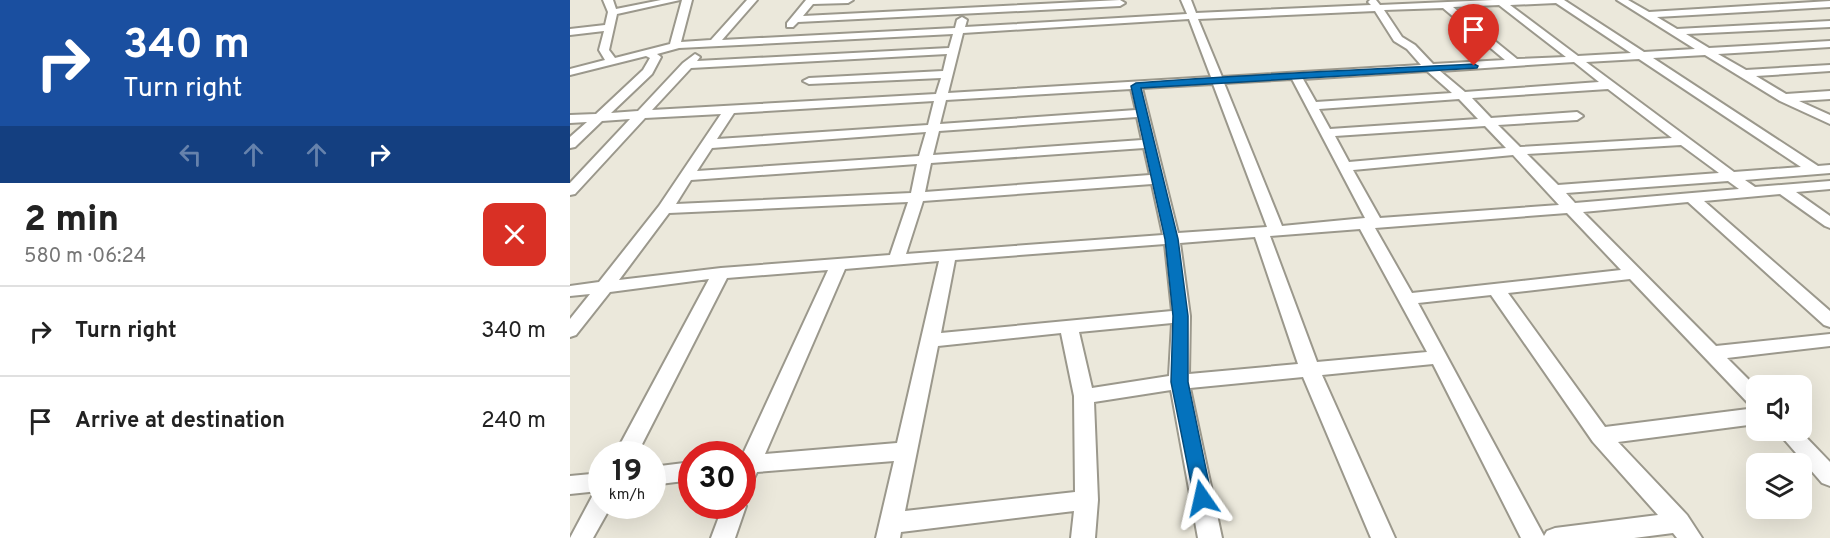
<!DOCTYPE html>
<meta charset="utf-8">
<style>
:root{--surface:#fff;--page:#f2f2f2;--text:#222;--muted:#767676;--line:#e0e0e0}
body{margin:0;font-family:Overpass,sans-serif;background:var(--page);color:var(--text);height:100vh;display:flex;flex-direction:column;font-size:22px;white-space:nowrap}
*{box-sizing:border-box;margin:0}
p{font-size:20px;color:var(--muted)}
.icon{flex:none;width:33px;height:33px;fill:none;stroke:currentColor;stroke-width:2;stroke-linecap:round;stroke-linejoin:round}
.map{position:relative;flex:1;overflow:hidden}
.side{display:flex;flex-direction:column;background:var(--surface);width:570px}
.side>*{flex:none}
.hud{background:#1a4fa0;color:#fff;overflow:hidden}
.controls{position:absolute;left:1176px;top:375px;display:grid;gap:12px}
.controls a{display:grid;place-items:center;width:66px;height:66px;border-radius:12px;background:var(--surface);box-shadow:0 6px 24px #0002;font-size:30px}
.speed{position:absolute;left:18px;top:441px;display:flex;gap:12px;font-size:30px;font-weight:700;text-align:center}
.speed>*{display:grid;place-content:center;width:78px;height:78px;border-radius:50%;background:var(--surface);box-shadow:0 6px 24px #0002;line-height:1}
.speed small{font-size:15px;font-weight:400}
.speed .limit{border:9px solid #d22;background:#fff;color:#111}
.pin{position:absolute;display:grid;place-items:center;width:51px;height:51px;color:#fff;margin:-62px -26px;border-radius:50% 50% 50% 0;rotate:-45deg;box-shadow:0 0 6px #0007}
.pin .icon{rotate:45deg}
.me{position:absolute;width:66px;margin:-33px;rotate:349deg;stroke-linejoin:round;filter:drop-shadow(0 0 4px #0008)}
.turn{display:flex;align-items:center;gap:21px;height:126px;padding:0 24px;font-size:27px}
.turn .icon{width:78px;height:78px;stroke-width:2.5}
.turn b{display:block;font-size:42px;line-height:51px}
.lanes{display:flex;align-items:center;height:57px;padding:0 24px;background:#0003;justify-content:center;gap:30px;direction:ltr}
.lanes .off{opacity:.35}
.round{display:grid;place-items:center;flex:none;width:63px;height:63px;border-radius:12px;background:var(--page)}
.summary{display:flex;align-items:center;justify-content:space-between;height:102px;padding:0 24px}
h1{font-size:36px;font-weight:800;line-height:45px}
ul{padding:0;list-style:none}
li{display:flex;align-items:center;gap:18px;height:90px;padding:0 24px;border-top:2px solid var(--line)}
li div{flex:1}
li b{display:block;font-size:22px}
li em{font-style:normal}
main{display:flex;flex:1;min-height:0}
.map>svg:first-child{display:block}
</style>
<main>
<section class="side">
<div class="hud">
<div class="turn"><svg class="icon" aria-label="right" viewBox="0 0 24 24"><path d="M7 20v-9h11M14 6l5 5-5 5"/></svg><div><b>340 m</b>Turn right</div></div>
<div class="lanes"><svg class="icon off" aria-label="left" viewBox="0 0 24 24"><path d="M17 20v-9H6M10 6l-5 5 5 5"/></svg><svg class="icon off" aria-label="ahead" viewBox="0 0 24 24"><path d="M12 20V5M6 11l6-6 6 6"/></svg><svg class="icon off" aria-label="ahead" viewBox="0 0 24 24"><path d="M12 20V5M6 11l6-6 6 6"/></svg><svg class="icon" aria-label="right" viewBox="0 0 24 24"><path d="M7 20v-9h11M14 6l5 5-5 5"/></svg></div>
</div>
<div class="summary"><div><h1>2 min</h1><p>580 m · 06:24</p></div><a class="round" style="background:#d93025;color:#fff"><svg class="icon" aria-label="close" viewBox="0 0 24 24"><path d="M6 6l12 12M18 6L6 18"/></svg></a></div>
<ul>
<li><svg class="icon" aria-label="right" viewBox="0 0 24 24"><path d="M7 20v-9h11M14 6l5 5-5 5"/></svg><div><b>Turn right</b></div><em>340 m</em></li>
<li><svg class="icon" aria-label="arrive" viewBox="0 0 24 24"><path d="M6 21V4h12l-3 4 3 4H6"/></svg><div><b>Arrive at destination</b></div><em>240 m</em></li>
</ul>
</section>
<div class="map">
<svg width="1260" height="538" viewBox="0 0 1260 538">
<rect width="100%" height="100%" fill="#ebe8db"/>
<g fill="none" stroke-linecap="round" stroke-linejoin="round">
<defs>
<g id="street">
<path d="M33 0H43L46 9 91 0H110L47 14 39 50 45 58 100 44 112 0H122L111 42 141 40 177 0H187L152 40 385 28 387 20 392 17 397 20 395 27 617 14 611 0H621L626 13 801 5 798 2 800 0H806L810 5 923 0H994L1074 52 1125 49 1047 0H1058L1079 12 1260 1V7L1087 17 1107 29 1260 21V27L1116 34 1139 48 1260 41V47L1148 54 1176 70 1260 65V71L1186 76 1216 94 1260 91V99L1229 101 1260 115V124L1210 101 1135 55 1083 58 1248 166 1260 165V173L1175 180 1185 187 1260 181V189L1226 192 1260 216V228L1255 226 1210 194 1134 201 1260 311V327L1254 325 1118 202 1013 212 1146 346 1260 334V346L1157 358 1186 387V406L1179 404 1060 279 938 293 1035 427 1186 408V424L1048 442 1117 515 1132 538H1107L1103 533 1064 538H951L863 364 752 375 825 538H801L733 377 620 388 652 538H628L601 390 524 402 528 500 525 538H501L504 511 331 532 330 538H306L324 461 187 472 180 487 172 490V456L258 270 157 278 67 454H45L139 279 40 292 6 335 0 337V319L20 294 0 296V286L29 282 89 206 151 114 75 118 5 194 0 195V183L60 119 32 121 5 147 0 148V137L17 122 0 123V115L26 114 73 70 80 58 76 56 0 75V69L35 60 29 50 34 31 0 35V29L35 25 38 12ZM986 3 1061 53 1008 56 940 5ZM929 5 996 57 947 59 883 7ZM873 8 935 60 863 64 845 45 832 37 814 10ZM805 11 824 41 837 49 851 65 652 77 628 19ZM619 19 641 77 378 93 393 33ZM383 34 379 48 127 61 130 57 125 54 113 63 68 111 41 113 82 74 91 57 87 54 109 48ZM377 54 373 71 239 78 233 81 239 84 371 78 366 94 82 110 121 68ZM1069 59 1231 167 1164 172 1016 62ZM1004 62 1029 82 895 92 870 71ZM857 71 882 93 746 102 733 79ZM722 79 795 218 712 226 654 83ZM643 84 697 227 608 233 572 88ZM561 89 566 110 370 124 376 100ZM1038 89 1102 138 950 147 928 125 1007 120 1013 116 1007 112 921 118 902 98ZM889 99 908 119 760 129 749 109ZM364 101 358 125 147 139 164 113ZM567 117 572 140 363 155 369 131ZM915 126 936 148 779 162 765 136ZM356 132 349 156 127 171 142 148ZM1111 145 1149 173 988 185 957 154ZM574 148 580 175 355 192 361 163ZM943 155 989 205 810 218 783 170ZM347 164 341 193 106 204 121 180ZM1158 181 1169 189 1005 203 996 193ZM582 184 593 235 336 254 353 201ZM338 202 320 255 151 268 49 280 99 213ZM997 213 1051 270 842 293 805 228ZM790 229 857 352 747 362 700 236ZM685 237 728 364 619 374 620 316 610 243ZM595 244 602 311 371 333 385 260ZM369 261 327 443 195 454 275 269ZM921 295 1023 442 1088 515 985 528 977 531 974 536 848 303ZM602 323 599 376 522 388 509 332ZM491 333 504 396 505 492 335 511 368 346Z"/>
<path d="M236 0H283L278 3 243 4 233 16 550 0 555 3 550 6 228 22 223 27H217V23Z"/>
<path d="M1206 430H1229L1260 462V486L1252 483Z"/>
<path d="M122 462V480L82 485V467Z"/>
<path d="M32 473V506H41L23 538H0L24 493 29 491 0 494V476Z"/>
<path d="M172 500 176 506 165 538H141L153 506H172Z"/>
</g>
</defs>
<use href="#street" stroke="#9b988c" stroke-width="4"/>
<use href="#street" fill="#fff" fill-rule="evenodd"/>
</g>
<path fill="#0472bd" stroke="#034a7b" stroke-width="1.5" d="M904 64 908 66 907 68 571 88 608 239 618 316V382L642 498 639 503 632 506 625 503 601 382 603 316 595 239 561 86 566 83C678 74 791 70 904 64Z"/>
</svg>
<div class="controls">
<a><svg class="icon" aria-label="sound" viewBox="0 0 24 24"><path d="M4 9h4l5-4v14l-5-4H4zM17 9q2 3 0 6"/></svg></a>
<a><svg class="icon" aria-label="layers" viewBox="0 0 24 24"><path d="M12 4l9 5-9 5-9-5zM3 14l9 5 9-5"/></svg></a>
</div>
<div class="speed"><div>19<small>km/h</small></div><div class="limit">30</div></div>
<div class="pin" style="left:904px;top:66px;background:#d93025"><svg class="icon" aria-label="arrive" viewBox="0 0 24 24"><path d="M6 21V4h12l-3 4 3 4H6"/></svg></div>
<svg class="me" style="left:632px;top:498px" viewBox="-20 -20 40 40"><path d="M0-17L14 15 0 8-14 15z" fill="#0472bd" stroke="#fff" stroke-width="4"/></svg>
</div>
</main>
